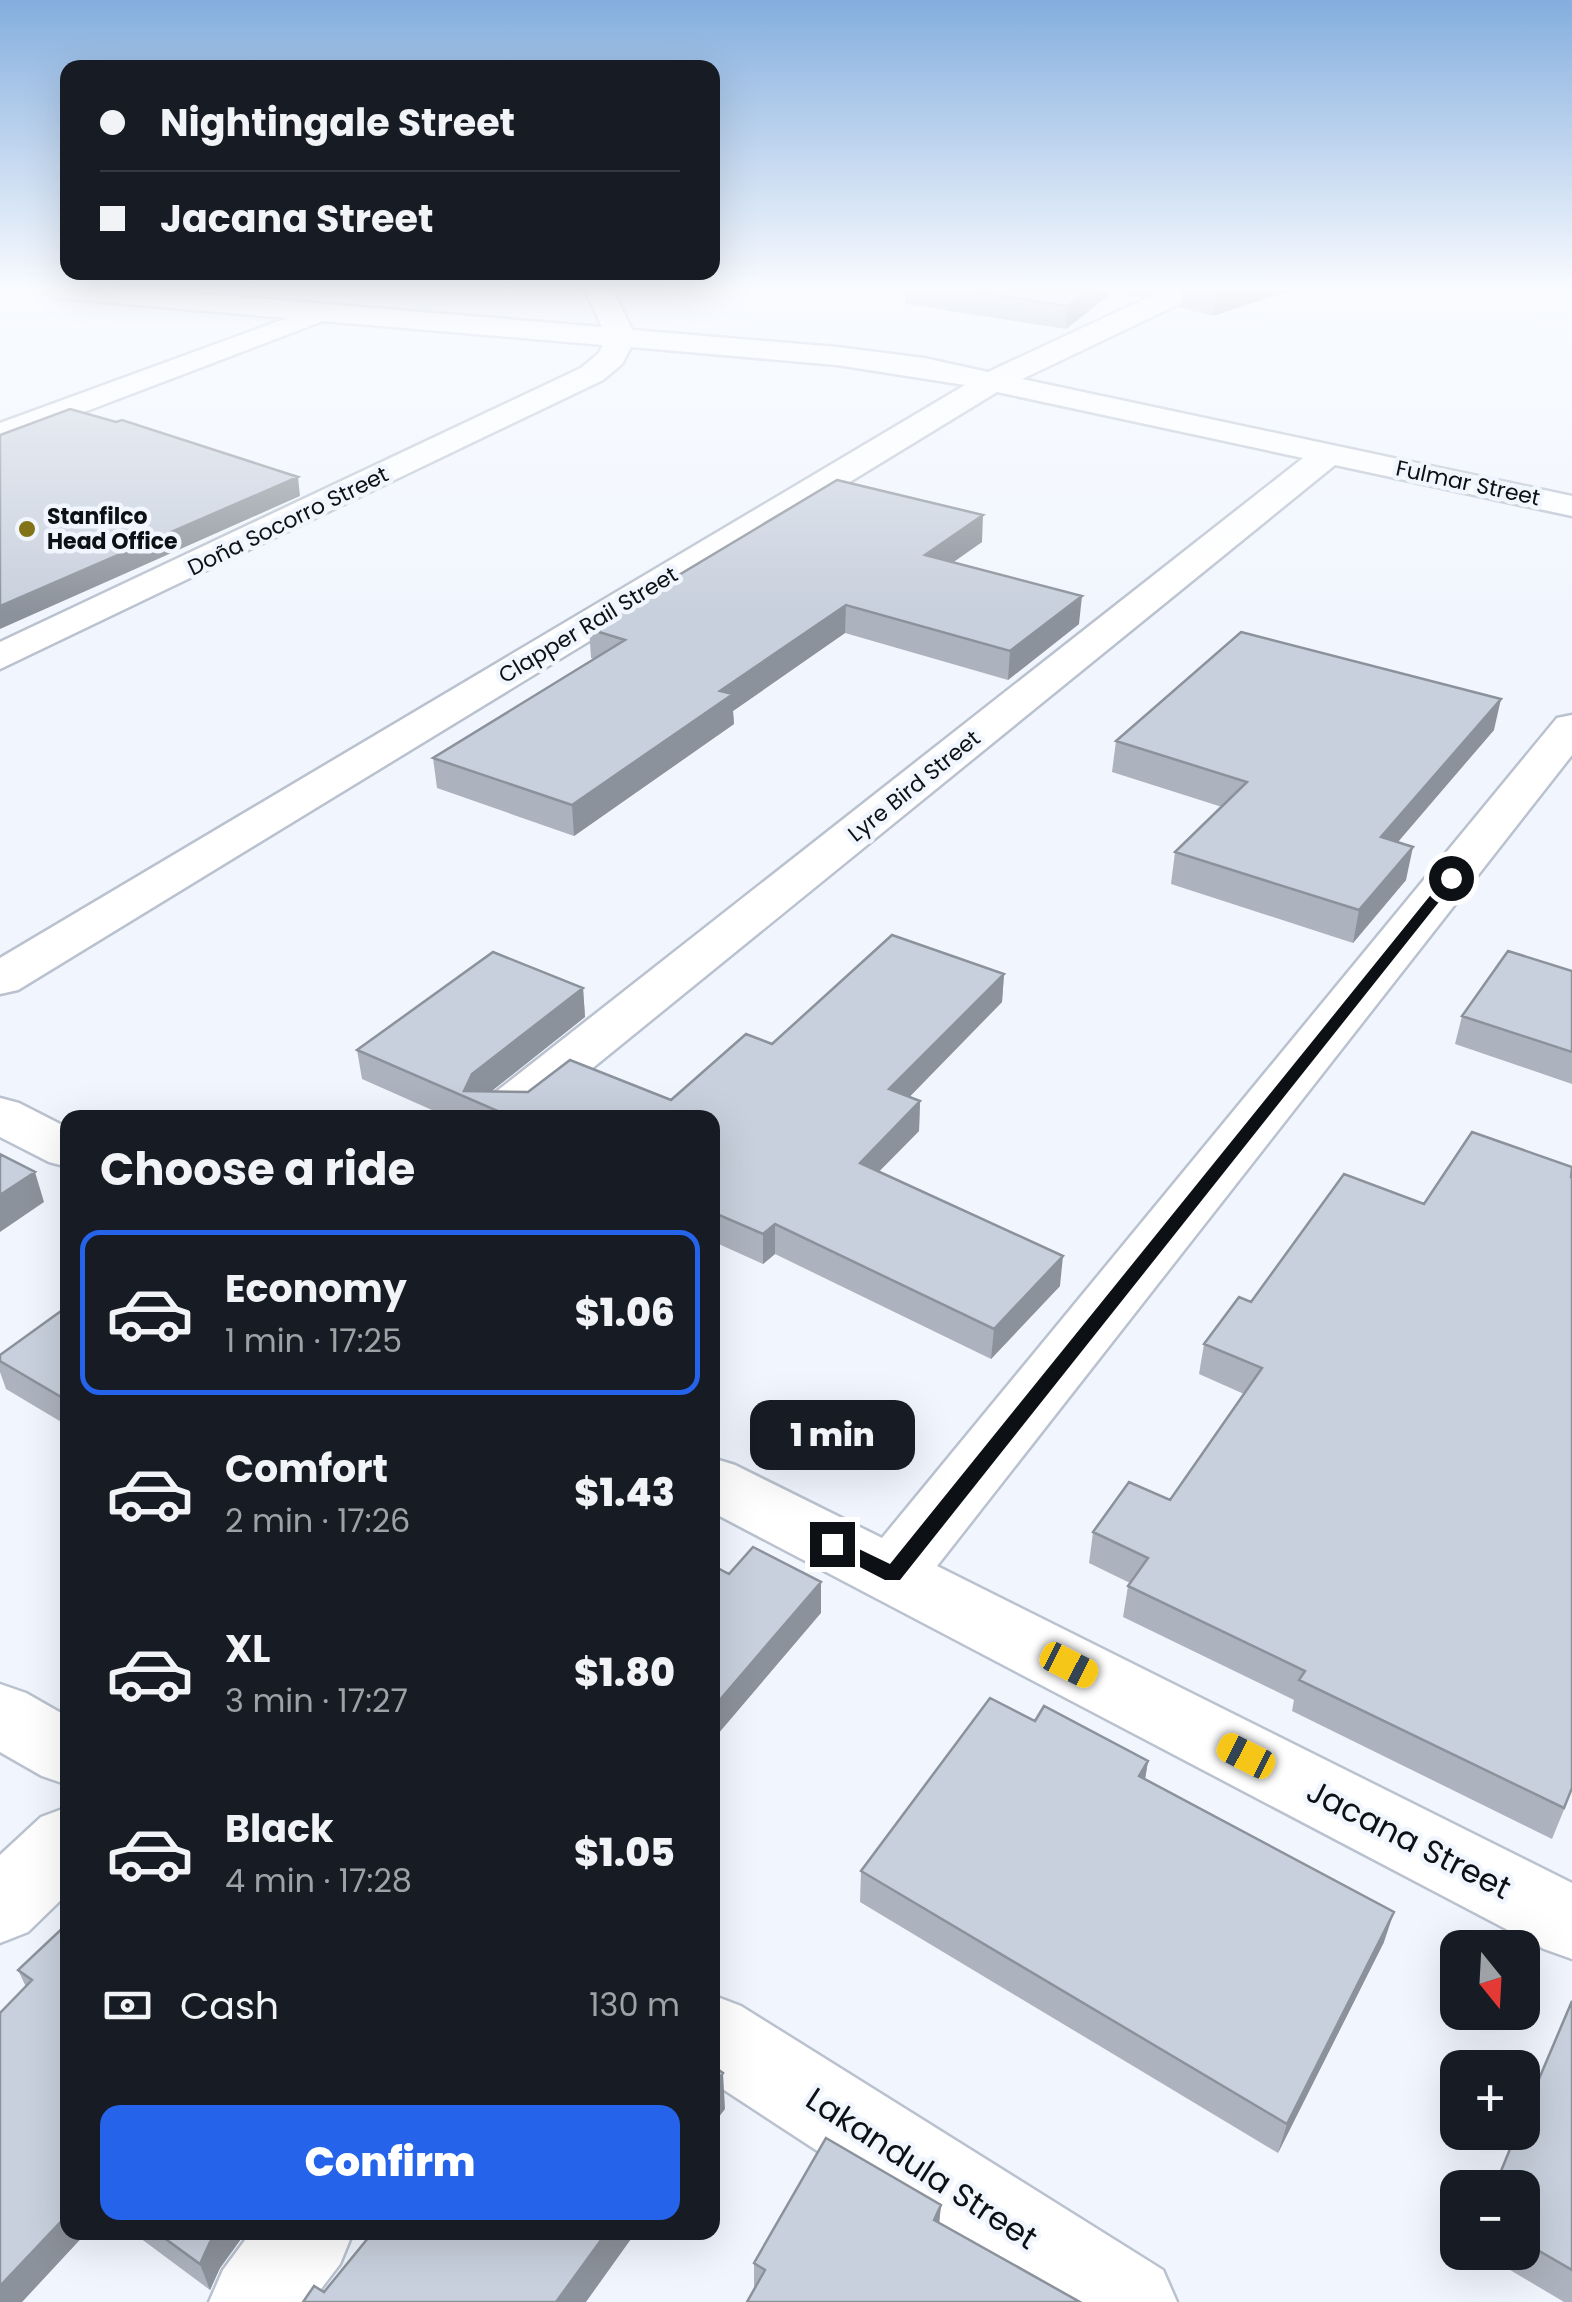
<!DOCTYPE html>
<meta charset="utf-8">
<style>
:root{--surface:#171b24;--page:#242831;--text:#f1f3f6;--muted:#9ea1a6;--line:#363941;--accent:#2563eb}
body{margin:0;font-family:Poppins,sans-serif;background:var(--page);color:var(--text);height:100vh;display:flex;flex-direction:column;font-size:38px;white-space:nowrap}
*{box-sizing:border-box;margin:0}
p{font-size:32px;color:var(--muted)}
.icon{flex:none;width:55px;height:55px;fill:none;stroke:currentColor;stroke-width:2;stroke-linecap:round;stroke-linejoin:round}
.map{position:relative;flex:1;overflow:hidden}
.panel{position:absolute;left:60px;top:1110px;width:660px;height:1130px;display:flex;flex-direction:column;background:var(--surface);border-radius:20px;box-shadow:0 10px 40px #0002}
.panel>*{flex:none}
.guide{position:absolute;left:60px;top:60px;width:660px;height:220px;border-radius:20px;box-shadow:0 10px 40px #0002;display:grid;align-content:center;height:220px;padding:0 40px;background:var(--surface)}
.needle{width:65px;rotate:162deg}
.buttons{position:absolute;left:1440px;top:1930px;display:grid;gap:20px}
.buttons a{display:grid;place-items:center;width:100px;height:100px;border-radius:20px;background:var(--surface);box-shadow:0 10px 40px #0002;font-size:50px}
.end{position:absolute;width:45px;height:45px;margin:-22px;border:12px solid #0d1014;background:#fff;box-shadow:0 0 0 5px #fff}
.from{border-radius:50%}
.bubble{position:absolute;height:70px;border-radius:20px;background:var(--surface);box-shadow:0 10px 40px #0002;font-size:32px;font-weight:800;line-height:70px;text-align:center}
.car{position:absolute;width:30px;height:60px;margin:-30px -15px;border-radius:12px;box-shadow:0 0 8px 2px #0007;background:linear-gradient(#f5c518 24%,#345 0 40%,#f5c518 0 76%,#345 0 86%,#f5c518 0)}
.guide b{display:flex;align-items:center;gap:35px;height:95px;font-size:38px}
.guide b+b{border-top:2px solid var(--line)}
.guide i{width:25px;height:25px;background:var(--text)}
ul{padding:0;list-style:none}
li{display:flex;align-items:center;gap:30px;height:165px;margin:0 20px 15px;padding:0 20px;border:5px solid transparent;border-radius:20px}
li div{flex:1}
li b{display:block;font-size:38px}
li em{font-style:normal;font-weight:800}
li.selected{border-color:var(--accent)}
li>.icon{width:90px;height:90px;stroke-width:1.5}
h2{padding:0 40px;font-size:45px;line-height:120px}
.pay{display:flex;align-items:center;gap:25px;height:110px;padding:0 40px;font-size:38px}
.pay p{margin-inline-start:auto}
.action{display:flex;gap:20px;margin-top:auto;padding:20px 40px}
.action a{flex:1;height:115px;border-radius:20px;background:var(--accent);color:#fff;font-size:40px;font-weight:800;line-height:115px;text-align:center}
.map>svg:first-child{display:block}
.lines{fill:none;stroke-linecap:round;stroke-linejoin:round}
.street-casing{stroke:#bac2cf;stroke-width:5}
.street{fill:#fff;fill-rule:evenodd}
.wall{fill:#acb3be}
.shaded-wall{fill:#8c929b}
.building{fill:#c8d0dd;stroke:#8c929b;stroke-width:2.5}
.route{fill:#0d1014}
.poi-dot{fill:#827416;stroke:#f1f6fe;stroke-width:4}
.labels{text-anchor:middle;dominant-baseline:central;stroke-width:9;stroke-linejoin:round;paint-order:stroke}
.far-street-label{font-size:22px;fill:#0d1014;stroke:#f1f6fe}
.far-poi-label{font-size:22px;font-weight:bold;fill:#0d1014;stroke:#f1f6fe;text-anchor:start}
.near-street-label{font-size:32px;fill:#0d1014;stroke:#f1f6fe}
</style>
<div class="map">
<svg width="1572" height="2302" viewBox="0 0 1572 2302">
<rect width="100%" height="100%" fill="#f1f6fe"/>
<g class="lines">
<g class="street-casing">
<path id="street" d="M43,290H156L602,327L585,290H613L632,330L837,347L924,358L988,372L1164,290H1200L1196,296L1022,379L1572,496V516L1335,465L531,1118H470L478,1106L1303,458L997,392L18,990L0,994V958L965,385L837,365L631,347L622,364L603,380L0,669V642L581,368L599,353L603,345L323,321L0,444V423L287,318L57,298Z
M1572,715V755L937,1566L1572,1883V1959L1544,1949L712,1512V1458L735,1465L882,1538L1557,718Z
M0,1098L19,1103L68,1128V1167L49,1162L0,1137Z
M0,1684L26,1693L68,1717V1785L42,1776L0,1752Z
M68,1807V1893L28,1932L0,1943V1855L41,1817Z
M712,1995L741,2006L1163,2270L1177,2302H1049L712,2082Z
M251,2232H353L340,2264L311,2302H209L223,2270Z"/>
</g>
<use href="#street" class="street"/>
</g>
<path class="wall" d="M905,290H1156L1140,297L1115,291L1066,329L905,304Z
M1182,290H1292L1213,316L1180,308Z
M982,542L952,562L1079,624L1008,680L845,633L733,711L734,724L574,836L437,788L433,758L594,659L591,658L589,629Z
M1494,730L1397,842L1406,880L1353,943L1171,884L1175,852L1222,807L1112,772L1116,741Z
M1572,971V1084L1455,1044L1462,1016Z
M1004,974L1002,1002L909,1097L920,1101L919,1131L879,1171L1060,1286L991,1359L775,1254L763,1264L712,1241V1118H450L362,1079L357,1050L583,988L585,1017L490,1092L671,1100L772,1044Z
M1239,1297L1572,1790L1552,1839L1292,1711L1294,1700L1123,1617L1128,1586L1130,1583L1089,1563L1093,1532L1170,1500L1244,1394L1199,1374L1204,1344Z
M68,1306V1426L6,1389L0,1372V1355Z
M1035,1721L1148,1761L1145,1779L1384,1942L1278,2153L860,1902L861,1871Z
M68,1923L87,2232L22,2302H0L26,1987L18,1970Z
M1572,1999V2302H1564L1480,2252H1522V2188Z
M941,2205L939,2223L754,2289V2263Z
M132,2232H246L220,2268L210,2290Z"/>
<path class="shaded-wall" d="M1088,290H1115L1066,329L1068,306Z
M1140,290H1156L1140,297Z
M1225,290H1292L1213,316L1216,293Z
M298,477L300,496L0,629V606Z
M983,515L982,542L924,583L925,555Z
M1082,596L1079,624L1008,680L1010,651Z
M846,605L845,633L733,711L734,724L574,836L572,805L720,691Z
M1501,699L1494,730L1374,870L1381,837Z
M1413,847L1406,880L1353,943L1359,910Z
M1004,974L1002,1002L888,1119L889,1089Z
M583,988L585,1017L478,1102L464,1091L472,1074Z
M920,1101L919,1131L859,1192L860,1163Z
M35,1172L44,1202L0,1232V1195Z
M775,1224V1254L763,1264V1234Z
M1063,1256L1060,1286L991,1359L994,1329Z
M821,1582V1613L712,1741V1709Z
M1148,1761L1143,1792L1139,1776Z
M1394,1912L1384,1942L1278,2153L1287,2124Z
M723,2073L725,2109L712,2126V2088Z
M941,2205L938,2234L934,2220Z
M68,2214V2232H87L22,2302H0V2286Z
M217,2232H246L220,2268L210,2290L200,2264L210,2242Z
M607,2232H636L586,2302H556Z"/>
<path class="building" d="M965,290H1088L1068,306Z
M70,409L116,422L122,420L298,477L0,606V435Z
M837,480L983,515L925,555L1082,596L1010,651L846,605L720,691L733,694L572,805L433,758L625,640L589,629Z
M1241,632L1501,699L1381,837L1413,847L1359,910L1175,852L1247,782L1116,741Z
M892,935L1004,974L889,1089L920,1101L860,1163L1063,1256L994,1329L775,1224L763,1234L712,1212V1118H514L357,1050L493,952L583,988L472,1074L464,1091L528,1092L570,1060L671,1100L746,1034L772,1044Z
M1508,951L1572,971V1052L1462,1016Z
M1472,1132L1572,1167L1571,1177H1572V1788L1564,1808L1299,1680L1305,1671L1128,1586L1148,1558L1093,1532L1129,1482L1170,1500L1262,1368L1204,1344L1239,1297L1251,1302L1344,1174L1424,1204Z
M0,1154L35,1172L0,1195Z
M68,1306V1401L0,1361V1355Z
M753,1547L821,1582L712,1709V1565L729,1574Z
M990,1698L1035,1721L1044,1706L1148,1761L1139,1776L1394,1912L1287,2124L861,1871Z
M68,1923V2214L0,2286V2013L32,1980L18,1970Z
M1572,2001V2270L1522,2241V2188H1494L1517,2132H1522V2119Z
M712,2065L723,2073L712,2088Z
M826,2138L941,2205L934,2220L1080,2302H747L765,2270L754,2263Z
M156,2232H217L210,2242L200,2264Z
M373,2232H607L556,2302H303L314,2286L324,2292Z"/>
<linearGradient id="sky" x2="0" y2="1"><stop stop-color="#84aede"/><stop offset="0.47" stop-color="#f9fbff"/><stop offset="1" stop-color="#f9fbff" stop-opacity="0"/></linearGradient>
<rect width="1572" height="612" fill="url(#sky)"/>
<path class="route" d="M1446,876L1458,878L900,1580H885L825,1549L823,1544L832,1536L890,1564Z"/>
<circle class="poi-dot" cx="27" cy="529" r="10"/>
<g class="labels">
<g class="far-street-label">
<text transform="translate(1468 483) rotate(12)">Fulmar Street</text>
<text transform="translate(288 521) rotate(-26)">Doña Socorro Street</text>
<text transform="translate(588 625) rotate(-31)">Clapper Rail Street</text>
<text transform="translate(914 786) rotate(-39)">Lyre Bird Street</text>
</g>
<g class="far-poi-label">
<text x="47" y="516">Stanfilco<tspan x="47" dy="25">Head Office</tspan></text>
</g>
<g class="near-street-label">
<text transform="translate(1409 1839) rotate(27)">Jacana Street</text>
<text transform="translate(922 2168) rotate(33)">Lakandula Street</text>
</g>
</g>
</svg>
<div class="buttons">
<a><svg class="needle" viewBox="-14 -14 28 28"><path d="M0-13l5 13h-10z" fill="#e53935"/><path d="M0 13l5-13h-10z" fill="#9ea1a6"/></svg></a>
<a>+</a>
<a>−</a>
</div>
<i class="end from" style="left:1451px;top:878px"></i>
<i class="end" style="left:832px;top:1544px"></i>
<div class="bubble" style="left:750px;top:1400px;width:165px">1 min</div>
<i class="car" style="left:1069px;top:1665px;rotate:117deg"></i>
<i class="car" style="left:1246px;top:1756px;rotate:297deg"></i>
<div class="guide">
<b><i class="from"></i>Nightingale Street</b>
<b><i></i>Jacana Street</b>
</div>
<section class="panel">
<h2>Choose a ride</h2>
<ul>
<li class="selected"><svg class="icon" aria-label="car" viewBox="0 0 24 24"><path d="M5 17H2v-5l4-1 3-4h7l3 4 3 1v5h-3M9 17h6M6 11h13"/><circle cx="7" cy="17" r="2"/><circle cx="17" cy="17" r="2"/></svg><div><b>Economy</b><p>1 min · 17:25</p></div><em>$1.06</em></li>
<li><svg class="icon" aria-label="car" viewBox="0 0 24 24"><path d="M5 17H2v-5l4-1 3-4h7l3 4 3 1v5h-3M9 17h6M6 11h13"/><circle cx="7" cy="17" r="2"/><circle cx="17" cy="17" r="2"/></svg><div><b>Comfort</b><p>2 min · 17:26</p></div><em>$1.43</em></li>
<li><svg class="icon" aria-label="car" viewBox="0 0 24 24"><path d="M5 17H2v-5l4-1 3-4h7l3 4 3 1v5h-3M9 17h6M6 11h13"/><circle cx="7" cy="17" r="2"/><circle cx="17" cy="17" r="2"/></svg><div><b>XL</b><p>3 min · 17:27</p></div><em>$1.80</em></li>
<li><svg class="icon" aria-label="car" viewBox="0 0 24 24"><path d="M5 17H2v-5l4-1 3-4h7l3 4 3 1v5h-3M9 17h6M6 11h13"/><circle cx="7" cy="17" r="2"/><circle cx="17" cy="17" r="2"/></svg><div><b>Black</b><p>4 min · 17:28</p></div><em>$1.05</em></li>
</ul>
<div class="pay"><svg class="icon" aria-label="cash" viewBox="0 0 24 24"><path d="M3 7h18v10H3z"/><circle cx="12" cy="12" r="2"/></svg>Cash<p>130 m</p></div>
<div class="action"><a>Confirm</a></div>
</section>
</div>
